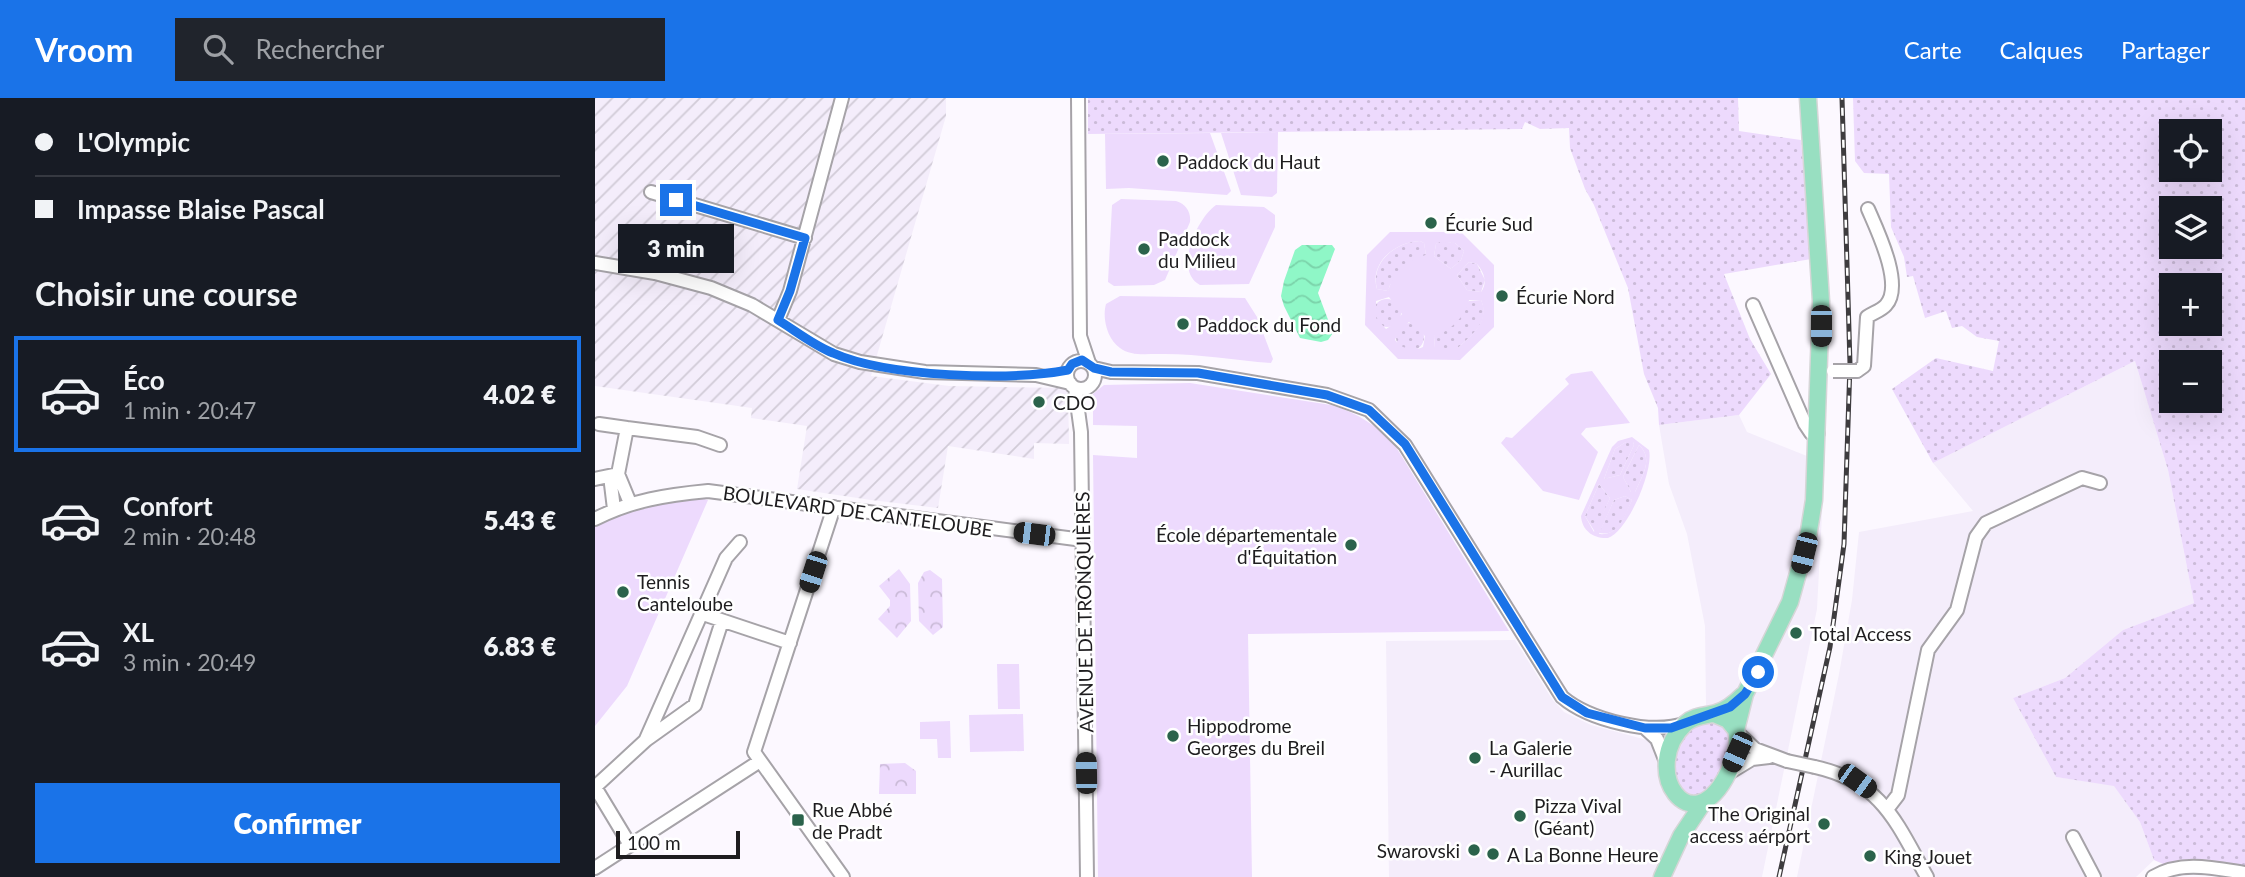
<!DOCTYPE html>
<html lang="fr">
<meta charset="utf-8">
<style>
:root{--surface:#171b24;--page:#20242c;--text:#f1f3f6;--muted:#9ea1a6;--line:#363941;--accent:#1a73e8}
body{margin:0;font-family:Lato,sans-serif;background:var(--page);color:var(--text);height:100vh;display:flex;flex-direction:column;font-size:26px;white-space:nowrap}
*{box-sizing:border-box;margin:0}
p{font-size:23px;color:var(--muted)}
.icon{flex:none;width:38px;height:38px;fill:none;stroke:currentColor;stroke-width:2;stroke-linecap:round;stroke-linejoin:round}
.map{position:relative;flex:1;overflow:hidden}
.panel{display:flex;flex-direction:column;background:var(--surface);width:595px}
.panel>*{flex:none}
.top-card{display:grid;align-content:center;height:154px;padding:0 35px;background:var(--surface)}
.tools{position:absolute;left:1564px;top:21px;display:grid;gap:14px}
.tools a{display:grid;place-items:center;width:63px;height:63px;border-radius:0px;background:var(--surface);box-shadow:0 7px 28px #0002;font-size:35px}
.scale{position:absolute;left:21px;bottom:18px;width:124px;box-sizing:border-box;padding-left:7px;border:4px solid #1e1d1f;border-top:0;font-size:19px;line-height:24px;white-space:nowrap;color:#1e1d1f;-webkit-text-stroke:5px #fff;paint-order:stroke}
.end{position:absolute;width:32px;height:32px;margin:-16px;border:9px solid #1a73e8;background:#fff;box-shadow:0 0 0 4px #fff}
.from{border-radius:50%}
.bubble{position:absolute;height:49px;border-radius:0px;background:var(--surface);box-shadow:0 7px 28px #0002;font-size:23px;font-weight:800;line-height:49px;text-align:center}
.car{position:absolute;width:21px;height:42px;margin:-21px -10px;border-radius:9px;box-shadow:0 0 5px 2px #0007;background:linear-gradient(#222 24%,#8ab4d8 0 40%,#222 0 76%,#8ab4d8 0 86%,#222 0)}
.top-card b{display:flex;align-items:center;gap:24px;height:66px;font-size:26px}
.top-card b+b{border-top:2px solid var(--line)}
.top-card i{width:18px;height:18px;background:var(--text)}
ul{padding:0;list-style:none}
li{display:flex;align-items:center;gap:21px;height:116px;margin:0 14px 10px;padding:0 21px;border:4px solid transparent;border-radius:0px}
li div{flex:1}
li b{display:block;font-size:26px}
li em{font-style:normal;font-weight:800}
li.current{border-color:var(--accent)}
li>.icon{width:63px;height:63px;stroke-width:1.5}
h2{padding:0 35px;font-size:32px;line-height:84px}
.action{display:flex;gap:14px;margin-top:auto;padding:14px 35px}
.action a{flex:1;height:80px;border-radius:0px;background:var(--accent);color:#fff;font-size:28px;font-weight:800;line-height:80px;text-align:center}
header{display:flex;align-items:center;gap:42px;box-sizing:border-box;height:98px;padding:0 35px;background:var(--accent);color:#fff}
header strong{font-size:33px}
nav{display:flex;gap:38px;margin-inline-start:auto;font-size:24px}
.search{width:490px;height:63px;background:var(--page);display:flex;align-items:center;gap:18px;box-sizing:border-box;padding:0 24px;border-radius:0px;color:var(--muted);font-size:26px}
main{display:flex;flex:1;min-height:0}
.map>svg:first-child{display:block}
.built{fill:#f4edfb}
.industrial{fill:url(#industrial-furrows)}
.grass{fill:url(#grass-dots);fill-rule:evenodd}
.forest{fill:url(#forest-crowns)}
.pitch{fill:#eddafd;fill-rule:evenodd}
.water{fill:url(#water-waves)}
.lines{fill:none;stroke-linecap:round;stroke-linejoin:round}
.minor-casing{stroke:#a6a3a8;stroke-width:16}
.major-casing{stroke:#d6d6d7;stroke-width:19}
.minor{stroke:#fff;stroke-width:12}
.major{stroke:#98dfc1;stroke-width:16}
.rail-casing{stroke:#3e3c3f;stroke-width:5}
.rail{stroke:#fff;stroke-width:2.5;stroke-dasharray:8;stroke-linecap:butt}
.minor-bridge-casing{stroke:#a6a3a8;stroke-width:16;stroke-linecap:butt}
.minor-bridge{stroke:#fff;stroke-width:12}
.route{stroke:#1a73e8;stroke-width:9}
.poi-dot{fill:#2b634b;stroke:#fff;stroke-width:2.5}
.labels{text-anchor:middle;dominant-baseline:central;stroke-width:5;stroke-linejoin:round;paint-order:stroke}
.poi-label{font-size:19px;fill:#1e1d1f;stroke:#fff;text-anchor:start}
.street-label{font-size:19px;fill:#1e1d1f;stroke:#fff}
</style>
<header>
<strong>Vroom</strong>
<div class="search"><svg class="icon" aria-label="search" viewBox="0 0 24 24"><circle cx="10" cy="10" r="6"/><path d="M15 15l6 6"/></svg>Rechercher</div>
<nav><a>Carte</a><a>Calques</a><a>Partager</a></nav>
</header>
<main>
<section class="panel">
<div class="top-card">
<b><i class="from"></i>L'Olympic</b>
<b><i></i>Impasse Blaise Pascal</b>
</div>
<h2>Choisir une course</h2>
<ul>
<li class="current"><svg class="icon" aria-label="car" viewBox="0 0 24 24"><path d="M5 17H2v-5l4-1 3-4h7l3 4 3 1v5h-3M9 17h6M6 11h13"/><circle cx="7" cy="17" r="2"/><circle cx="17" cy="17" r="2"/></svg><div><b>Éco</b><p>1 min · 20:47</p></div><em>4.02 €</em></li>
<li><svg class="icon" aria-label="car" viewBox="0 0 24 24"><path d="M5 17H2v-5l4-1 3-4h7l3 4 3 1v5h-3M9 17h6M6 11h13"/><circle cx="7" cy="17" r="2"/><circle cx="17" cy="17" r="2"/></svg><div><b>Confort</b><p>2 min · 20:48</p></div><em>5.43 €</em></li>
<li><svg class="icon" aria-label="car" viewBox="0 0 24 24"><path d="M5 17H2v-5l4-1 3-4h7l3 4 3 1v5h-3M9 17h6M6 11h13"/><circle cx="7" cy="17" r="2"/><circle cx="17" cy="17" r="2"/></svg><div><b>XL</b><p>3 min · 20:49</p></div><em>6.83 €</em></li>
</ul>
<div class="action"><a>Confirmer</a></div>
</section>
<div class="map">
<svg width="1650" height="779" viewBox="0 0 1650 779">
<defs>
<pattern id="industrial-furrows" width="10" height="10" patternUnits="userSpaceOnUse" patternTransform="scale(1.75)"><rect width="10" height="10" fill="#f4edfb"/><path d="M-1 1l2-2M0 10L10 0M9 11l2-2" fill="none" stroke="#d1cbd7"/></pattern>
<pattern id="grass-dots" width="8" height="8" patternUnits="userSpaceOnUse" patternTransform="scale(1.75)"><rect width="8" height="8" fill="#eddafd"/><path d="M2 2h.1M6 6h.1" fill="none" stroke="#cbbbd8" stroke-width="1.8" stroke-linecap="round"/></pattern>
<pattern id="forest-crowns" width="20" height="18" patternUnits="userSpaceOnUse" patternTransform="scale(1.75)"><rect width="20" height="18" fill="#eddafd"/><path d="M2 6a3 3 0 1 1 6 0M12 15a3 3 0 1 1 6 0" fill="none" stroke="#cbbbd8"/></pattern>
<pattern id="water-waves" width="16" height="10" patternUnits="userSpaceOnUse" patternTransform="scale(1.75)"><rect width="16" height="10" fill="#8ff7c7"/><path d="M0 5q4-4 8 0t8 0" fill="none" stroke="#7bd3aa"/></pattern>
</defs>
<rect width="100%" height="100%" fill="#fcf8ff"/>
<path class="built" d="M1540,263L1573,372L1599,505L1528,532L1470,580L1418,600L1461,679L1519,687L1545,724L1559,762L1541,779H1202L1244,576L1257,502L1264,434L1378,413L1338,365Z
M1144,317L1152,334L1212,358L1230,361L1222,511L1167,779H794L791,543L920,542L957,601L969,614L996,627L1052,642L1095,611L1111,607L1110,528L1092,436L1074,386L1064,327Z"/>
<path class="industrial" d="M0,0H351V18L276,278L354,288L473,290L474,346L439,345V361L353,348L343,410L276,402L202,391L212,328L156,320L157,310L0,288Z"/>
<path class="grass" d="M493,0H1143L1144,33L1206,42L1216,161L1129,176L1155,241L1176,276L1144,317L1064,327L1063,310L1049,276L1033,190L999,107L990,91L975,50L974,30L945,31L930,24L927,31L493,36Z
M1258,0H1650V779L1591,776L1559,762L1545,724L1519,688L1461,679L1418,600L1470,580L1528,532L1599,505L1573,372L1540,263L1338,365L1297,291L1341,260L1398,273L1404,243L1382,239L1367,228L1357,230L1351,213L1330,220L1318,178L1312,179L1309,159L1296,129L1294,76L1269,75L1260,63ZM1577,33H1615V72H1577ZM1577,110H1615V149H1577ZM1577,187H1615V226H1577ZM1577,264H1615V303H1577Z
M825,143L829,145L831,157L795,187L793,193L782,191C775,164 801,144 825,143Z
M845,143L860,145L869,153L866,162L856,171L839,158L841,146Z
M874,164L882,166L890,182L886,194L872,192L862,177Z
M778 215a14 14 0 1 1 28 0a14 14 0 1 1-28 0Z
M886,202C896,223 877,237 863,250H840L839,238L874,203Z
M801 239a14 14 0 1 1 28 0a14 14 0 1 1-28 0Z
M1031,344H1038L1039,347L1025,377L1009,381L1020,351Z
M1044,347C1059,361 1047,378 1040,394H1036L1028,379Z
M1004,386L1015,400L1000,434L990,418Z
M1030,398L1037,402C1030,417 1025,439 1004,435L1019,402Z
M1118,621L1135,633L1136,655L1112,695L1101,697L1085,693L1077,666L1094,631Z"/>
<path class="forest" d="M304,471L315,486L316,523L302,540L283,521L295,508V502L284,488Z
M335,472L347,481L348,529L338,537L324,523L323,485L329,474Z
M310,665L321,673V696H284L285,666Z"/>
<path class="pitch" d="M683,34L682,95L677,99L646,97L626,35Z
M615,35L636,93L632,97L534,90L511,91L510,36Z
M526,101L581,103C591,106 596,114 595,124L570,182L559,187L519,188L513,184L517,107Z
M621,107L669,109L680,117V129L654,186L605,187C578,173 602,120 621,107Z
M795,134H866L899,167V229L865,262L803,261L770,227L772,157ZM825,143L829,145L831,157C816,160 797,178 793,193L782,191C774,164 801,144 825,143ZM845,144L860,145L869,153L866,162L856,171L839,158L841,146ZM874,164L882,166C889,174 893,185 886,194L872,192L862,177ZM794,199L807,216L800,225L791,231L781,220V203ZM886,202C895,223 877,237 863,250H840L839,238C853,235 872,217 874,202ZM814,224L830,238L828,249C818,254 807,251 800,242L804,232Z
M525,198L650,200L662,219L678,261L676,265C638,262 600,255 562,256C550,256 535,258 525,250C512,241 507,220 511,206Z
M997,273L1035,325L991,330L986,336L1003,354L984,402L948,393L906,345L911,339L917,340L974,286L970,281L976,276Z
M595,285L736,307C763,315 783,328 801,349L914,533L653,536L657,779H503L498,357L542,360V328L498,327V296L509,287Z
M1037,339L1054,352C1059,372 1033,433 1013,440C999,441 987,433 986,418L1017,349L1023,343ZM1031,344H1038L1039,347L1025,377L1009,381L1020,351ZM1044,347C1059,361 1047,378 1040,394H1036L1028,379ZM1004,386L1015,400L999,434L990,418ZM1030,398L1037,402C1029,417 1025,438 1004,436L1019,402Z
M98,398L113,402L32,588L0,628V428L25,414Z
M402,566H424L425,611H403Z
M428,616L429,653L375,654L374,617Z
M355,623L356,660H343L342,641H325V624Z"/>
<path class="water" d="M707,147H737L740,151L723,195L738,235L733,242L726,244L705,240L689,208L686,198L689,183L700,152Z"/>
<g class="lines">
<g class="minor-casing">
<path id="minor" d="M483,0L485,238L494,265
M56,94L210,140
M0,165L60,175L116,190L157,207L239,256L265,264L330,274L441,277L475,285
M1158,207L1210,326L1216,335H1223
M183,222L195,193L247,0
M472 277a14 14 0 1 1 28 0a14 14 0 1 1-28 0Z
M499,270L516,274L603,275L732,297L774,312L810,347L967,599C994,622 1057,638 1091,625
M1262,273L1269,268L1272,219C1278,215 1287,212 1291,207C1309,187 1282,132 1273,111
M480,290L486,334L492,779
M4,326L32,330
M23,376L35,405
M15,378L19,411
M0,381L23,376L32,330L102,339L125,347
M239,409L159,654L248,779
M0,421C37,402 72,397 113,393L488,442
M108,516L195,545
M1050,630L1062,641L1071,664
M1142,634L1160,651L1192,663
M51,641L131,460L145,444
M1220,669C1287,684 1301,724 1332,779
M1134,675L1157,661L1174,659
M1293,710L1303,697L1333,552L1362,512L1381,439L1391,425L1487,380L1505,385
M1478,739L1499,779
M35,747L0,689L51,642L100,607L127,523
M0,770L165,663
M1558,779C1586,762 1619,770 1650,775"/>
</g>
<g class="major-casing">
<path id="major" d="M1119,616L1133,622L1141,632C1145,647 1140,659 1134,673C1097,751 1042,671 1091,625C1100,617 1111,618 1121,615C1132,612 1140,605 1148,597
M1141,632L1150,596L1195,504L1213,439L1219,402L1226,203L1213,0
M1067,779L1086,738L1108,705"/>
</g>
<use href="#minor" class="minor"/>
<use href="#major" class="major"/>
<g class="rail-casing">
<path id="rail" d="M1184,779L1235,549L1249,446L1255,266L1247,0"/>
</g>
<use href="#rail" class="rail"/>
<g class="minor-bridge-casing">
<path id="minor-bridge" d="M1238,273H1262
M1192,663L1220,669"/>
</g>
<use href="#minor-bridge" class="minor-bridge"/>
</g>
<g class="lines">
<path class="route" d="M81,102L210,140L195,193L183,222C201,233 218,247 238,255C292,279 415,283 473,272L477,266L487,262L499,270L516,274L603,275L732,297L774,312L810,346L967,599L992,615L1050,630H1076L1135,609L1150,596L1163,574"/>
</g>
<g class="poi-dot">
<circle cx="568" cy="63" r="7"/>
<circle cx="836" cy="125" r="7"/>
<circle cx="549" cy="151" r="7"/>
<circle cx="907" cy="198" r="7"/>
<circle cx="588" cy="226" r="7"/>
<circle cx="444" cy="304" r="7"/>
<circle cx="756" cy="447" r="7"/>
<circle cx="28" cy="494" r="7"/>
<circle cx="1201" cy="535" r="7"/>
<circle cx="578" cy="638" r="7"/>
<circle cx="880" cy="660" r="7"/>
<circle cx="925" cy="718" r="7"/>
<rect x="196" y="715" width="14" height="14" rx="3.5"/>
<circle cx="1229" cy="726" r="7"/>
<circle cx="879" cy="752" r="7"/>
<circle cx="898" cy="756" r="7"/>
<circle cx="1275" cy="758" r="7"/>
</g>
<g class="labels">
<g class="poi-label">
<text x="582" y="63">Paddock du Haut</text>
<text x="850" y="125">Écurie Sud</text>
<text x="563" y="140">Paddock<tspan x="563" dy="22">du Milieu</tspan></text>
<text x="921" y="198">Écurie Nord</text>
<text x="602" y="226">Paddock du Fond</text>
<text x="458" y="304">CDO</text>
<text x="742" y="436" text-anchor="end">École départementale<tspan x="742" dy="22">d'Équitation</tspan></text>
<text x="42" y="483">Tennis<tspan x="42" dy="22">Canteloube</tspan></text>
<text x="1215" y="535">Total Access</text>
<text x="592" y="627">Hippodrome<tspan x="592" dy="22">Georges du Breil</tspan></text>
<text x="894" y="649">La Galerie<tspan x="894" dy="22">- Aurillac</tspan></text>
<text x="939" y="707">Pizza Vival<tspan x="939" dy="22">(Géant)</tspan></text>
<text x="217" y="711">Rue Abbé<tspan x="217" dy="22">de Pradt</tspan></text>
<text x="1215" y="715" text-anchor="end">The Original<tspan x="1215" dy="22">access aérport</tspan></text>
<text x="865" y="752" text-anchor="end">Swarovski</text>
<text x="912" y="756">A La Bonne Heure</text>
<text x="1289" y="758">King Jouet</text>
</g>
<g class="street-label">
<text transform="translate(263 413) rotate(8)">BOULEVARD DE CANTELOUBE</text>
<text transform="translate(489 514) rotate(-91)">AVENUE DE TRONQUIÈRES</text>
</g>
</g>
</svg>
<div class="tools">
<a><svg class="icon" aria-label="locate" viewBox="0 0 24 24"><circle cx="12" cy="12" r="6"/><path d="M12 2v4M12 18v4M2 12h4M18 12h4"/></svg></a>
<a><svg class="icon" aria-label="layers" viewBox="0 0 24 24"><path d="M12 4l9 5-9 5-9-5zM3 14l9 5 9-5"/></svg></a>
<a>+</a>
<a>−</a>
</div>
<div class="scale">100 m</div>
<i class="end from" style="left:1163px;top:574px"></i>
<i class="end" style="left:81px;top:102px"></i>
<div class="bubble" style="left:23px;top:126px;width:116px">3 min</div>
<i class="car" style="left:1226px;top:228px;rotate:180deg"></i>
<i class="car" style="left:439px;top:436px;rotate:277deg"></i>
<i class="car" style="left:1209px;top:455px;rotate:194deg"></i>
<i class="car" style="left:218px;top:474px;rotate:198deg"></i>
<i class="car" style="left:1142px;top:654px;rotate:204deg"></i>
<i class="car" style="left:491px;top:675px;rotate:359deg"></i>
<i class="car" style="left:1262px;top:683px;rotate:126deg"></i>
</div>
</main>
